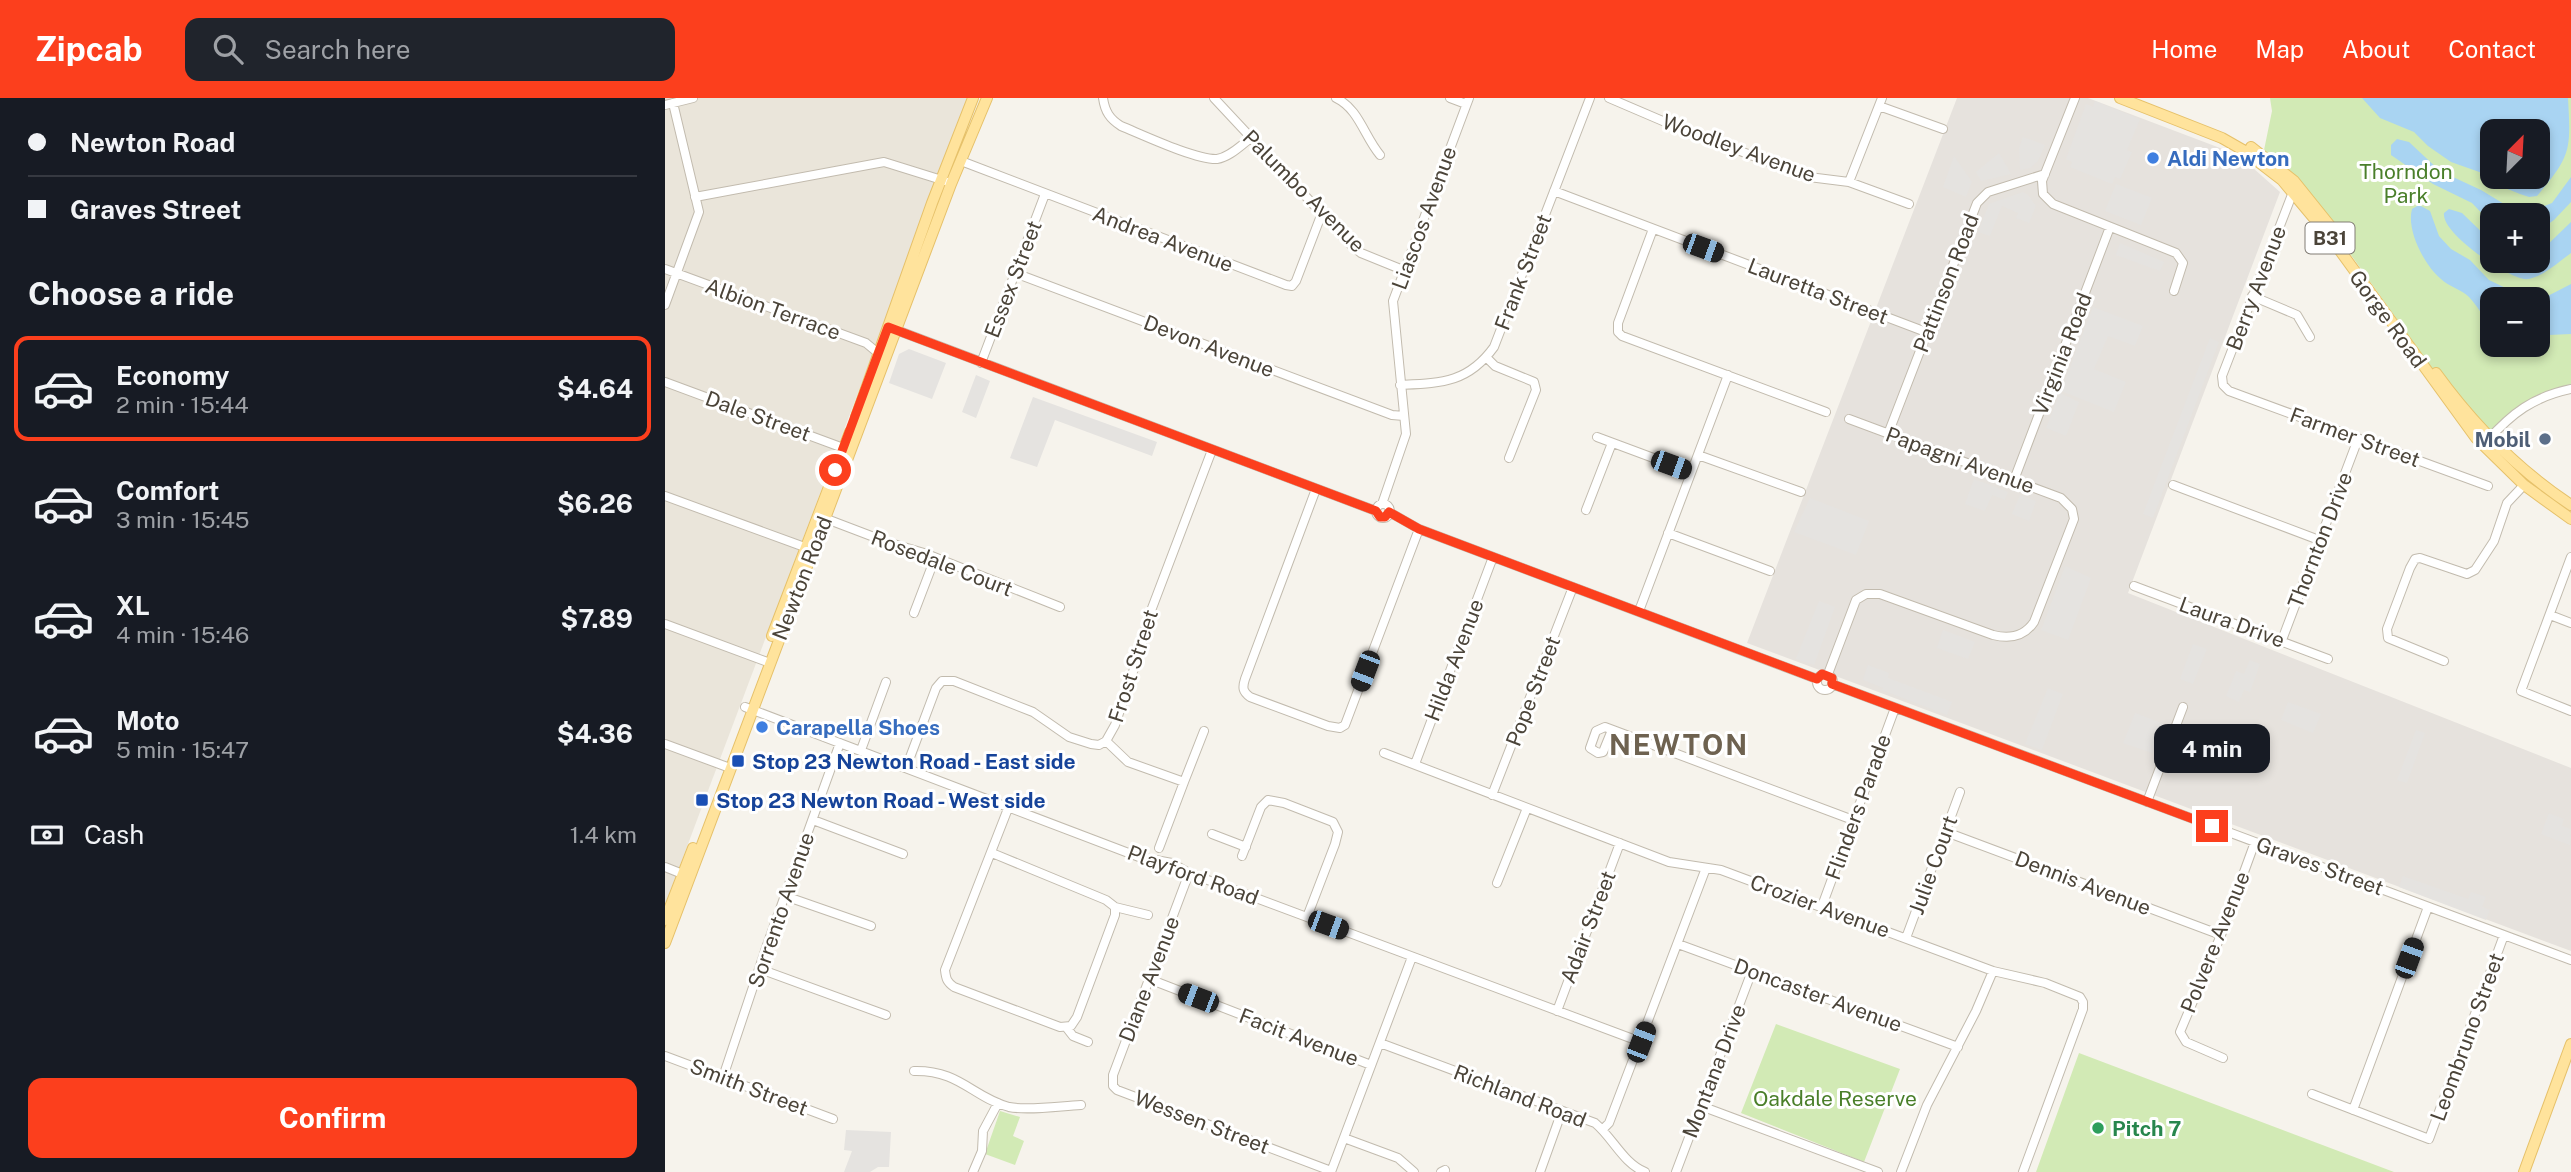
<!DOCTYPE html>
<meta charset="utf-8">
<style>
:root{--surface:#171b24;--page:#20242c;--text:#f1f3f6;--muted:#9ea1a6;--line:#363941;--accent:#fc3f1d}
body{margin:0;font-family:"Public Sans",sans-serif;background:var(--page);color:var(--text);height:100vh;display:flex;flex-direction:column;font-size:26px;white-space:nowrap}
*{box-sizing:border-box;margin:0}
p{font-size:23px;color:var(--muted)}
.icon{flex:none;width:38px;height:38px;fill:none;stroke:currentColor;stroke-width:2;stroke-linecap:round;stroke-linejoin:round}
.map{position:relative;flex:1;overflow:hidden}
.panel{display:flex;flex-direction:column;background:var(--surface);width:665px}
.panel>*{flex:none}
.hud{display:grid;align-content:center;height:154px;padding:0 28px;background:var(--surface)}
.needle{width:46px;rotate:24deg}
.fabs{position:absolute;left:1815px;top:21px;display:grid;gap:14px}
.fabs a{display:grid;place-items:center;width:70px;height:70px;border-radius:14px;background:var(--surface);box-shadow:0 4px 10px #0003;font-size:35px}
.end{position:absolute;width:32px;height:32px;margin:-16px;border:9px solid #fc3f1d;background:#fff;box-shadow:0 0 0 4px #fff}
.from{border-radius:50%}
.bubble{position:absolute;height:49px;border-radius:14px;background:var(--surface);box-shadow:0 4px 10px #0003;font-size:23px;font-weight:700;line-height:49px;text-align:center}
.car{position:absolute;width:21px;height:42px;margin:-21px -10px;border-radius:9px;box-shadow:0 0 5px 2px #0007;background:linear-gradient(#222 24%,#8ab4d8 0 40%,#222 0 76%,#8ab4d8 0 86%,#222 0)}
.hud b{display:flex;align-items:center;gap:24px;height:66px;font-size:26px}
.hud b+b{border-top:2px solid var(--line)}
.hud i{width:18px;height:18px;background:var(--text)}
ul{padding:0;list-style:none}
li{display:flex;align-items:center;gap:21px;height:105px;margin:0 14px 10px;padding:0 14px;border:4px solid transparent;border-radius:14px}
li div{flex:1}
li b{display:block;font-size:26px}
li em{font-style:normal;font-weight:700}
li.active{border-color:var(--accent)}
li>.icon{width:63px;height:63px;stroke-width:1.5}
h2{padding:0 28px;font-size:32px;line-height:84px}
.pay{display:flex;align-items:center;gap:18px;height:77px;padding:0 28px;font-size:26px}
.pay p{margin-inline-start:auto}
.action{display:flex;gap:14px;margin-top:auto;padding:14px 28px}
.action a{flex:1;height:80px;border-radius:14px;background:var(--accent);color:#fff;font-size:28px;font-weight:700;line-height:80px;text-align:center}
header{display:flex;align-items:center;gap:42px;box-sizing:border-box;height:98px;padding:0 35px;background:var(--accent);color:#fff}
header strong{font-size:33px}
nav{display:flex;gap:38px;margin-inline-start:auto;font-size:24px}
.search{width:490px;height:63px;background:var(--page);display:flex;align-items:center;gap:18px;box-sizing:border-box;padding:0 24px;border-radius:14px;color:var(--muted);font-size:26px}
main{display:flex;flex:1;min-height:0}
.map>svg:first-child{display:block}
.residential{fill:#eae5da}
.industrial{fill:#e6e2dd}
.green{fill:#d2eab5;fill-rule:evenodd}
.parking{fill:#e5e3e0}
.water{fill:#a9d4f2;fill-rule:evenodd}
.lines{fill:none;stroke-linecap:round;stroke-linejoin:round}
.minor-casing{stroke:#c2bbae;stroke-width:10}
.major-casing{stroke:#e6c16a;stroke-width:12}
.minor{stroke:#fff;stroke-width:8}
.major{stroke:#ffe39c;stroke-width:10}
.route{stroke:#fc3f1d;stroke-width:9}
.shop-dot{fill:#3f7fe0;stroke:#fff;stroke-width:2.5}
.service-dot{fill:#5c6f8a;stroke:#fff;stroke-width:2.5}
.transit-dot{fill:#1a4fb4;stroke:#fff;stroke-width:2.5}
.leisure-dot{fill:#2e9e5b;stroke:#fff;stroke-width:2.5}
.labels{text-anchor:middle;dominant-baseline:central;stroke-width:6;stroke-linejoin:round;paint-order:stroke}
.shield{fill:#fff;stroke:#817c74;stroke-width:2}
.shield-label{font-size:19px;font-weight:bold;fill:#4b4439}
.street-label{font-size:21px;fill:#4b4439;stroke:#fff}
.shop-label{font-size:21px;font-weight:bold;fill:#366cbe;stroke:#fff;text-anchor:start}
.park-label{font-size:21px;fill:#4a7f2a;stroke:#fff}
.service-label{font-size:21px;font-weight:bold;fill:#4e5e75;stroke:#fff;text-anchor:end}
.transit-label{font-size:21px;font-weight:bold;fill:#164399;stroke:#fff;text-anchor:start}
.leisure-label{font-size:21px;font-weight:bold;fill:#27864d;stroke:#fff;text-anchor:start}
.district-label{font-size:28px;font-weight:bold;letter-spacing:2px;fill:#6e6250;stroke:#fff}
</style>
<header>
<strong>Zipcab</strong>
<div class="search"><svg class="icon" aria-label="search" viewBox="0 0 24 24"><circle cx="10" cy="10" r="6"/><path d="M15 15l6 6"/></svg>Search here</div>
<nav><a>Home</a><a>Map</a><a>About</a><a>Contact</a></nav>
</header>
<main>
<section class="panel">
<div class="hud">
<b><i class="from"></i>Newton Road</b>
<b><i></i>Graves Street</b>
</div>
<h2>Choose a ride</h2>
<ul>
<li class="active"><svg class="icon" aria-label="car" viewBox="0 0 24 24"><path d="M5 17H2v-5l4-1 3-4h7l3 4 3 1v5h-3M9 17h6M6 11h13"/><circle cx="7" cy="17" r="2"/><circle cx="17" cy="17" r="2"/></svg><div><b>Economy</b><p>2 min · 15:44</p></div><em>$4.64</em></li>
<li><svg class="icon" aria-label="car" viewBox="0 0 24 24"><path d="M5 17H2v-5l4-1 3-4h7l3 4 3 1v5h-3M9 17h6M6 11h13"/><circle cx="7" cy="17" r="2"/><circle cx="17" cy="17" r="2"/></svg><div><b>Comfort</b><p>3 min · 15:45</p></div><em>$6.26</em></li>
<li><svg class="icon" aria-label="car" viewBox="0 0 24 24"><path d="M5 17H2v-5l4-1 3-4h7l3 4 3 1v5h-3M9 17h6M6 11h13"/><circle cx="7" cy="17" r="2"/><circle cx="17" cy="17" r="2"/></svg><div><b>XL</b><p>4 min · 15:46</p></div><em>$7.89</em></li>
<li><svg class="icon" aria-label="car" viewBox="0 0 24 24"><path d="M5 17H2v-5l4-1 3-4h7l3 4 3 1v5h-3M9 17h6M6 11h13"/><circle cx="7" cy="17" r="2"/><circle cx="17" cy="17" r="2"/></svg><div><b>Moto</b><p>5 min · 15:47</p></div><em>$4.36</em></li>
</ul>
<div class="pay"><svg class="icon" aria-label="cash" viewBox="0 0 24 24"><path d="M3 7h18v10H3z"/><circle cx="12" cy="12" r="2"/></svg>Cash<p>1.4 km</p></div>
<div class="action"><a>Confirm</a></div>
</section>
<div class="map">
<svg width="1906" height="1074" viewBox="0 0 1906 1074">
<rect width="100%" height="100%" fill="#f6f3ec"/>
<path class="residential" d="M0,0H304L0,807Z"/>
<path class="industrial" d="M1292,0H1423L1563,53L1588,70L1615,94L1463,495L1906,670V853L1082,545Z"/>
<path class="green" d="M1605,0H1906V291L1880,297L1825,339L1784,294L1661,122L1598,57L1607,13ZM1827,33H1872V79H1827ZM1827,117H1872V163H1827ZM1827,201H1872V247H1827Z
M1111,926L1235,971L1199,1064L1076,1015Z
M1414,955L1729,1074H1371Z
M335,1013L355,1019L348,1038L359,1043L350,1067L320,1056Z"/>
<path class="parking" d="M1430,3L1475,21L1462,52L1467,54L1455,81L1450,79L1447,86L1405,69L1407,64L1401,61L1421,6L1428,9Z
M1358,39L1380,47L1373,63L1365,70L1355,72L1354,50Z
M1334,55L1346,76L1316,83L1311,74Z
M1289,58L1307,84L1301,99L1278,89Z
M1451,86L1487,100L1476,127L1440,113Z
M1358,94L1363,97L1371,108L1364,125L1351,120L1353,115L1337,108L1325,138L1313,134L1324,106Z
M1455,145L1499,164L1495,173L1451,157Z
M1428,209L1478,228L1470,248L1443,238L1429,271L1461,284L1449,314L1396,293Z
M1545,240L1554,244L1488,420L1478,416Z
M244,251L281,265L267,301L224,285L234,256Z
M311,277L325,283L311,320L297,314Z
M1395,295L1414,304L1401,338L1381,330Z
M368,299L492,344L487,358L390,322L372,369L345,360Z
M1309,381L1343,394L1340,402L1327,397L1320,413L1300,406Z
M1355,397L1371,403L1364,423L1347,416Z
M1145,400L1204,423L1191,457L1129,434Z
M1400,468L1426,480L1403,542L1376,532Z
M1154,503L1170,509L1149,567L1131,561Z
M1278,532L1310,544L1303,561L1272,550Z
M1528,546L1542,551L1528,586L1515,581Z
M1585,562L1595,566L1585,594L1579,592L1574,604L1561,598L1571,573L1579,576Z
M1203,567L1224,575L1223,580L1287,604L1282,617L1217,592L1218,590L1198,582Z
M1383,590L1398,596L1377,652L1360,646Z
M1623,604L1656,616L1648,635L1616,622Z
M1470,615L1499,626L1487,655L1458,645Z
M1751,632L1760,635L1742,685L1732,682Z
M1884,715L1899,721L1897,728L1906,731L1905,747L1876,736Z
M1738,778L1803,801L1806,794L1821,799L1817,809L1825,812L1821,822L1734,789Z
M181,1032L226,1034L224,1069H213L205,1074H179L187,1053L179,1052Z"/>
<path class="water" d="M1697,0H1903C1906,53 1906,58 1872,98L1864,99L1855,96L1835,88L1820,76L1786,64L1763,48L1749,34L1715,20ZM1872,33V79H1827V33Z
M1732,41L1744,44L1775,73L1816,92L1854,115L1864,114L1887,105L1906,79V104L1889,122L1873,133L1872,117H1827V126L1807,105L1768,86L1726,57V47Z
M1754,107L1765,113L1774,138L1786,151L1805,162L1824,182L1849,194L1854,201H1827V224C1816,218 1812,207 1804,199C1796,191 1784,189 1776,181C1760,168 1741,133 1747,111Z
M1784,111L1797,115L1827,144V163H1872L1873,152L1879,150L1906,124V155C1895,163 1873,183 1859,181C1840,178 1776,135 1779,115Z
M1906,186V236L1884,237L1873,234V203Z"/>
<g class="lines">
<g class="minor-casing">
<path id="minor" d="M438,0C440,14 445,21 456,28C478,37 531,62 552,61C565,59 576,47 586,40
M549,0L687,148L696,155L738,172
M671,0C694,11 699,38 715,57
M785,0L801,6
M944,0L1014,30L1144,79L1184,84L1244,106
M1410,0L1377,83L1378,96L1388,106L1511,155L1518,165L1509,193
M0,7L28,0
M1214,8L1278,31
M296,63L621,187L627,188L631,183L657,115
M1184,84L1217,0
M889,93L1261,234
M1628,94L1557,278L1558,287L1564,293L1823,388
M30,99L219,64L280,83
M988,131L953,225V234L957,238L1161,314
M0,171L201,245L213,255
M350,175L727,317L739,318
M1587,198L1632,217L1645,239
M0,207L34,114L8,5
M226,230L711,413
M821,259L830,268L869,284L871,292L844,360
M316,265L380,96
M0,284L181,351
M735,287C776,285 803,285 829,249L925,0
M1223,336L1312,105L1323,94L1380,76
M932,339L1026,374
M1822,343C1847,315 1868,299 1906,291
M1033,357L1136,394
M1349,382L1445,129
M1508,387L1654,442
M651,391L580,581C577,590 578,594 585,599L663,628L675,630L680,627L754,431
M0,398L145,451
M717,406L741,336L728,203L804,0
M711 413a7 7 0 1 1 14 0a7 7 0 1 1-14 0Z
M921,412L947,345
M724,414L754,431L1152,581
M159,420L222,444L259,455L395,509
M1003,435L1105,473
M1906,459L1856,593L1906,613
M1469,488L1663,561
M974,513L1063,277
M249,515L270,460
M1885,517L1906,525
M0,526L105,565
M1617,542L1693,341
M1779,563L1723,540L1722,531L1745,470L1750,461L1755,460L1802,476L1810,472L1829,443L1842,405L1859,387
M1152 584a8 8 0 1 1 16 0a8 8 0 1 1-16 0Z
M1163,576L1191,502L1201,496H1215L1328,537C1344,541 1359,539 1369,524L1409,421L1407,411L1396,400L1184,321
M1167,586L1906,862
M80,609L474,759L507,765L524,775L976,944
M947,632L938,654L933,655L925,650L931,633L940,629L1188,722
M441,643L463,664L519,684L539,633
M0,646L65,670
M196,652L221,584
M719,655L1004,764L1056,772L1328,873L1380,885L1415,899L1418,904V911L1358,1074
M750,666L828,459
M241,670L271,590L277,583H289L368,614L404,639L426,646L434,647L441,643L450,627L475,553L484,518L547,352
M827,697L908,489
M1482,704L1518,609
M148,722L238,756
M1281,734L1556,837
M547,736L581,749
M494,750L519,684
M327,755L441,802L450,809V817L412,919L406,928L395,929L289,889C282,884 281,881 280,872L344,708
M577,758L596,709L603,702L619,705L668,724L673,734L670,746L642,819
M0,769L20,777
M524,775L448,977V988L452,992L666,1073
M832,785L862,710
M120,798L206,828
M1157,808L1230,610
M450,809L483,817
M1241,840L1295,694
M1013,846L1293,949
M95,871L221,917
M484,881L706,967
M892,913L955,745
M401,929L408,938L423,944
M715,945L930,1025C948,1040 958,1065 980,1074
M0,958L168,1021
M1558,960L1521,944L1515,934L1556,837L1590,744
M249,973C295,972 307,999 344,1009C363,1013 395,1008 416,1007
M58,979L101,850L175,645
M1647,996L1764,1041L1839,837
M1036,1008L1213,1074
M1688,1012L1763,809
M938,1031L944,1025L1041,770
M679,1040L733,1060L749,1074
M308,1074L317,1053L318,1033L333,1005
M666,1074L747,859
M776,1074L780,1072
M875,1074L897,1013
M1011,1074L1087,873
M1236,1074L1262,1007L1311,913L1328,873"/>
</g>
<g class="major-casing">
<path id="major" d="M1455,0L1557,40L1578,52L1617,82L1668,143L1811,340L1859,387L1906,421
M1586,49L1629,83L1670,134
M1771,275C1808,326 1853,372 1906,407
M191,319L267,105L308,0
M107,538L185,334
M0,822L28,750
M0,845L286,86L322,0
M1859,1074L1906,946"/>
</g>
<use href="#minor" class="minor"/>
<use href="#major" class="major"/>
</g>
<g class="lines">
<path class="route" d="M170,372L223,229L711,413L715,419H720L724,414L754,431L1152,581L1157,576L1167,580V586L1547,728"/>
</g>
<g class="shop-dot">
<circle cx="1488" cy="60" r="7"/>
<circle cx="97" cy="629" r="7"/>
</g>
<circle class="service-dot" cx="1880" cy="341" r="7"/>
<g class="transit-dot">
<rect x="66" y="656" width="14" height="14" rx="3.5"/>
<rect x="30" y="695" width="14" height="14" rx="3.5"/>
</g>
<circle class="leisure-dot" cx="1433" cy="1030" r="7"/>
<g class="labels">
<rect class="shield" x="1640.5" y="124.5" width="49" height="31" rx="5"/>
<g class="shield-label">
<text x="1665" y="140">B31</text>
</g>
<g class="street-label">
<text transform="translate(1074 50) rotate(20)">Woodley Avenue</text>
<text transform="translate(639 93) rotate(45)">Palumbo Avenue</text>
<text transform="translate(759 120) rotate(-70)">Liascos Avenue</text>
<text transform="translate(498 141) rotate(21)">Andrea Avenue</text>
<text transform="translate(858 174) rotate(-69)">Frank Street</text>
<text transform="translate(348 181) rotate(-69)">Essex Street</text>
<text transform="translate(1281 185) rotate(-69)">Pattinson Road</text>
<text transform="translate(1591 190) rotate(-69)">Berry Avenue</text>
<text transform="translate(1153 193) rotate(21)">Lauretta Street</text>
<text transform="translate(108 211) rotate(20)">Albion Terrace</text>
<text transform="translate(1723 221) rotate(54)">Gorge Road</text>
<text transform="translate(544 248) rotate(21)">Devon Avenue</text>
<text transform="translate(1397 256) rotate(-69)">Virginia Road</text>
<text transform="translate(93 318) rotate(20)">Dale Street</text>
<text transform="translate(1690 339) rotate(20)">Farmer Street</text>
<text transform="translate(1295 362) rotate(20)">Papagni Avenue</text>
<text transform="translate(1655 442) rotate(-69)">Thornton Drive</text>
<text transform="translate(277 465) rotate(21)">Rosedale Court</text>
<text transform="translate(137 480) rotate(-69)">Newton Road</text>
<text transform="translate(1567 524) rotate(20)">Laura Drive</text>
<text transform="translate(789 562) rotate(-69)">Hilda Avenue</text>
<text transform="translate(468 568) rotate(-72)">Frost Street</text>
<text transform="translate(868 593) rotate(-69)">Pope Street</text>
<text transform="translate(1193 709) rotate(-70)">Flinders Parade</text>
<text transform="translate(1268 767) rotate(-70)">Julie Court</text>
<text transform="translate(1655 768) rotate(20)">Graves Street</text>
<text transform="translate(528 777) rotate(20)">Playford Road</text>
<text transform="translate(1418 785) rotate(21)">Dennis Avenue</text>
<text transform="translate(1155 808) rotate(20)">Crozier Avenue</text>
<text transform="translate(116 812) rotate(-71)">Sorrento Avenue</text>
<text transform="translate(923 829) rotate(-69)">Adair Street</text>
<text transform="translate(1550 844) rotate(-68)">Polvere Avenue</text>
<text transform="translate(484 881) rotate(-69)">Diane Avenue</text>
<text transform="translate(1153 897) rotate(20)">Doncaster Avenue</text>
<text transform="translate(634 939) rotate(21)">Facit Avenue</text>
<text transform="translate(1802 939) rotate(-70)">Leombruno Street</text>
<text transform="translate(1049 973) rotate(-69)">Montana Drive</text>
<text transform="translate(84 989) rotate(21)">Smith Street</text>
<text transform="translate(855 998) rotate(21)">Richland Road</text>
<text transform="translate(537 1024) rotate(21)">Wessen Street</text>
</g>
<g class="shop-label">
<text x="1502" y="60">Aldi Newton</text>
<text x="111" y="629">Carapella Shoes</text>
</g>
<g class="park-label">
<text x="1741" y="73">Thorndon<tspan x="1741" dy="24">Park</tspan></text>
<text x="1170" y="1000">Oakdale Reserve</text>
</g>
<g class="service-label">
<text x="1866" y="341">Mobil</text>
</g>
<g class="transit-label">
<text x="87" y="663">Stop 23 Newton Road - East side</text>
<text x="51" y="702">Stop 23 Newton Road - West side</text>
</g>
<g class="leisure-label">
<text x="1447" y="1030">Pitch 7</text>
</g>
<g class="district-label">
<text x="1014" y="646">NEWTON</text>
</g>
</g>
</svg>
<div class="fabs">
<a><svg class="needle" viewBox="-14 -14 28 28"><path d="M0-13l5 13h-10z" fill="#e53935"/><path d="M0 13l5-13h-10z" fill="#9ea1a6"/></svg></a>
<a>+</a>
<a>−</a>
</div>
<i class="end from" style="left:170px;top:372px"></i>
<i class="end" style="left:1547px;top:728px"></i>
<div class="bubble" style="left:1489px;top:626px;width:116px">4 min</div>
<i class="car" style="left:1038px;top:150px;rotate:110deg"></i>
<i class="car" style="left:1006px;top:367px;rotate:110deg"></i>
<i class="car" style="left:700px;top:573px;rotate:201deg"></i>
<i class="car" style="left:663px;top:827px;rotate:110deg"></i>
<i class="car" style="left:1744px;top:860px;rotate:20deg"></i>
<i class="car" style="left:533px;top:900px;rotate:291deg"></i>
<i class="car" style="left:976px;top:944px;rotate:21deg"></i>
</div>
</main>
